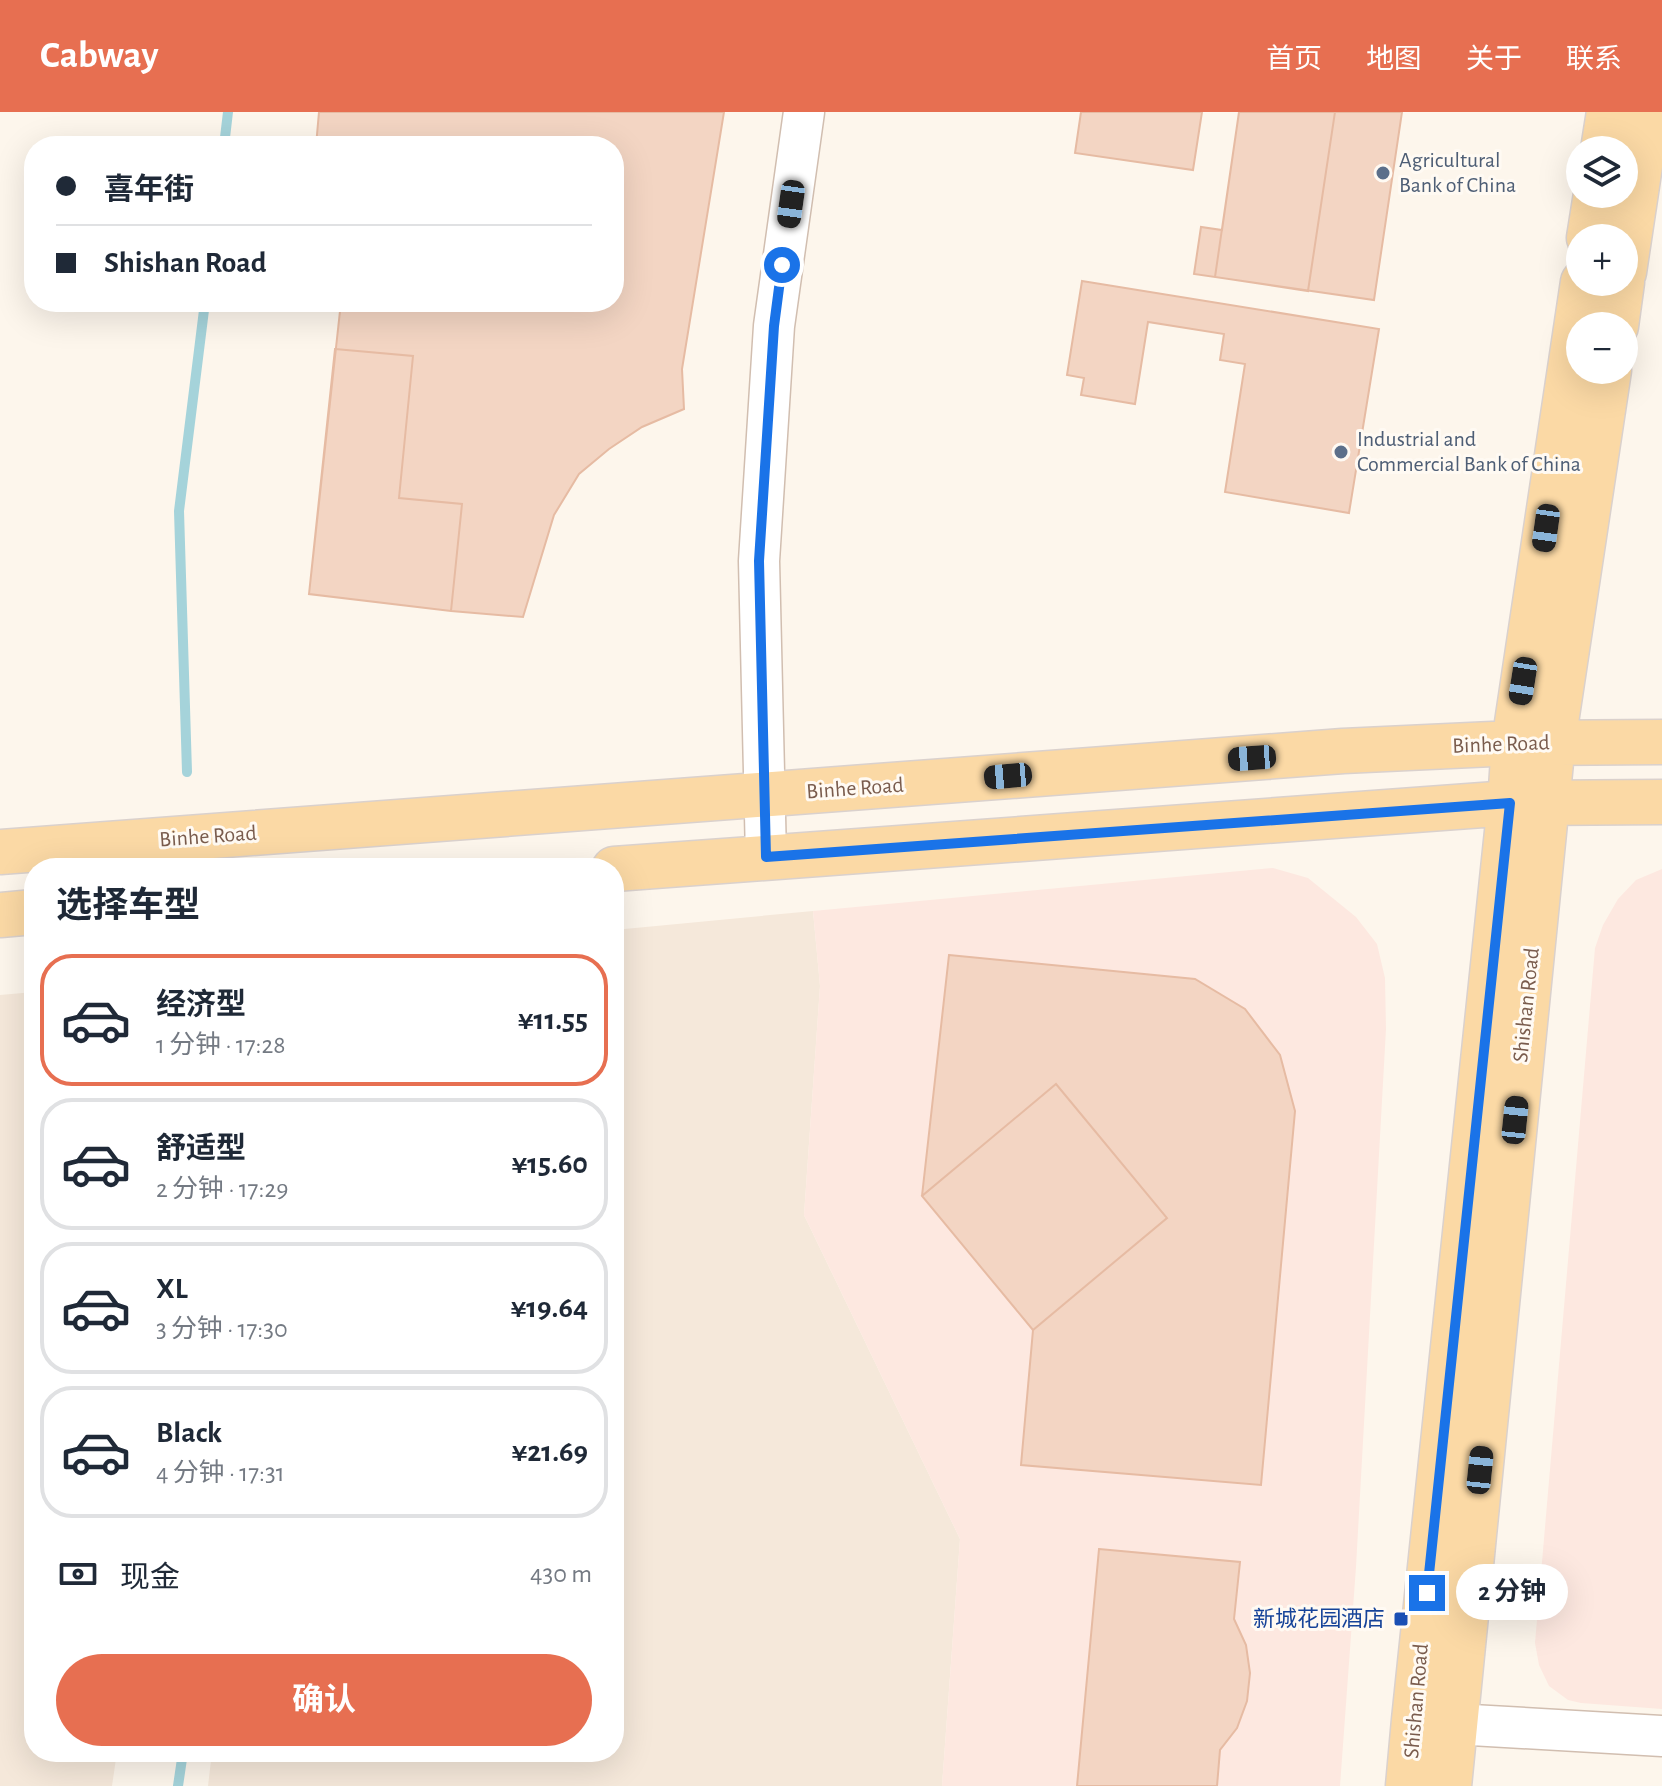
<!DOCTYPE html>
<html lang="zh">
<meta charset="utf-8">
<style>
:root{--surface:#fff;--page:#f2f2f3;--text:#1f2937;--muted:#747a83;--line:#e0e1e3;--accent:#e76f51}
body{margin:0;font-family:"Alegreya Sans","Noto Sans SC",sans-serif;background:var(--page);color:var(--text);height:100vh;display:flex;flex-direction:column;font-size:30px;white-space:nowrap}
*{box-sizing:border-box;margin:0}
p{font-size:26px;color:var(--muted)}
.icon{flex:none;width:44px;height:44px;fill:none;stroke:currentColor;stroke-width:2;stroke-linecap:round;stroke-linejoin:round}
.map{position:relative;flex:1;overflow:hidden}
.panel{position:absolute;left:24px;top:746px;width:600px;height:904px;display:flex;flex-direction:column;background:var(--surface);border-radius:32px;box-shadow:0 8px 32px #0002}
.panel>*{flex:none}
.top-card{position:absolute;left:24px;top:24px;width:600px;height:176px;border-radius:32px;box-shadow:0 8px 32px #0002;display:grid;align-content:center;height:176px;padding:0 32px;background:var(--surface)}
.tools{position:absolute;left:1566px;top:24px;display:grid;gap:16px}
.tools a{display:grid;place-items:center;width:72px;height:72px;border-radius:50%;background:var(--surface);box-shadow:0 8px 32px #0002;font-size:40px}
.end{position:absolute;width:36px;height:36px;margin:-18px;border:10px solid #1a73e8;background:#fff;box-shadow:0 0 0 4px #fff}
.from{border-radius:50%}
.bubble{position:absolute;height:56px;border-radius:28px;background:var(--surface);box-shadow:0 8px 32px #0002;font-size:26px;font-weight:700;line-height:56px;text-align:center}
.car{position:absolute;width:24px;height:48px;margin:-24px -12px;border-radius:10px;box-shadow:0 0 6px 2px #0007;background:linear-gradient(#222 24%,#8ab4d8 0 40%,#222 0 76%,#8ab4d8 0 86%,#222 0)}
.top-card b{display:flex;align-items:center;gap:28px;height:76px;font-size:30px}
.top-card b+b{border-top:2px solid var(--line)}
.top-card i{width:20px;height:20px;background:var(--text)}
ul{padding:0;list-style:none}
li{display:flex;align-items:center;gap:24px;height:132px;margin:0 16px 12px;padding:0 16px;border:4px solid var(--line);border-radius:32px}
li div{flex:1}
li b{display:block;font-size:30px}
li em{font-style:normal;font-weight:700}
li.selected{border-color:var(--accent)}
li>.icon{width:72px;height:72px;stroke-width:1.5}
h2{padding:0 32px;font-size:36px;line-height:96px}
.pay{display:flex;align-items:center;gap:20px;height:88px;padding:0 32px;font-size:30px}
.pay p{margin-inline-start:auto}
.cta{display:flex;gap:16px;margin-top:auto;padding:16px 32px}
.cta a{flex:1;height:92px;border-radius:48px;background:var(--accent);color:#fff;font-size:32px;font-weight:700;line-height:92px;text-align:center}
header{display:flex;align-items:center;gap:48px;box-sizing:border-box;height:112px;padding:0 40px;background:var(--accent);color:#fff}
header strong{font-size:38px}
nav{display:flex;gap:44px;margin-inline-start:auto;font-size:28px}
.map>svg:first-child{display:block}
.residential{fill:#f5e8da}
.commercial{fill:#fde8e0}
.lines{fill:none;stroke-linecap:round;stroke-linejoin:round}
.stream{stroke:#a5d3da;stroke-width:10}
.building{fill:#f3d5c3;stroke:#e6bba3;stroke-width:2}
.minor-casing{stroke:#d1beb0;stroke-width:43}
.major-casing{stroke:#dad1cd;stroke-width:47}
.minor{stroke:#fff;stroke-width:40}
.major{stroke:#fbd9a5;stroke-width:44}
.route{stroke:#1a73e8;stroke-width:10}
.service-dot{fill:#5c6f8a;stroke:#fffaf3;stroke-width:3}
.transit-dot{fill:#1a4fb4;stroke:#fffaf3;stroke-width:3}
.labels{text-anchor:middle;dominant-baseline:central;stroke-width:6;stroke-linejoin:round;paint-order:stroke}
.service-label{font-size:22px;fill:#4e5e75;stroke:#fffaf3;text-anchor:start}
.street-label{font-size:22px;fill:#7a5c4d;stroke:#fffaf3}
.transit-label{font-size:22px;fill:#164399;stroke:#fffaf3;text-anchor:end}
</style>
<header>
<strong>Cabway</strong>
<nav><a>首页</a><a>地图</a><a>关于</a><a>联系</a></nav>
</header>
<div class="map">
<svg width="1662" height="1674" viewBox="0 0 1662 1674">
<rect width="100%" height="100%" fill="#fdf6ec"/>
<path class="residential" d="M813,799L820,874L804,1103L960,1427L942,1674H208L212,1640H614V818Z
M34,880V1640H117L112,1674H0V883Z"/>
<path class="commercial" d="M1273,756L1308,766L1356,805L1377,832L1385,866L1386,917L1356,1455L1340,1674H942L960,1427L804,1103L820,874L813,799Z
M1662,757V1597L1581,1591L1568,1588L1549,1574L1539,1553L1535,1531L1595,836L1603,813L1618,787L1636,768Z"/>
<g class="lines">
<path class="stream" d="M224,34L228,0
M187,660L179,399L205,190
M178,1674L183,1640"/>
</g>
<path class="building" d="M319,0H724L682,257L684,297L642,315L609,337L579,362L554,403L523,505L451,499L309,482L341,190H614V34H316Z
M1081,0H1202L1193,58L1075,41Z
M1239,0H1335L1308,179L1215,165Z
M1239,0H1402L1374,188L1194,162L1201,115L1222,118Z
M1082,169L1379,217L1349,401L1225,380L1245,252L1220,248L1224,222L1148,210L1135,292L1081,283L1084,266L1067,263Z
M335,237L413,244L399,386L462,392L451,499L309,482Z
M949,843L1195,867L1245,897L1280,943L1295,999L1261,1373L1021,1353L1033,1218L922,1084Z
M1056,972L1167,1106L1033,1218L922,1084Z
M1099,1437L1240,1450L1234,1507L1246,1533L1250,1561L1247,1589L1237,1616L1220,1638L1217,1674H1077Z"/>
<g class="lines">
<g class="minor-casing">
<path id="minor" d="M766,745L759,449L774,214L804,0
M1454,1612L1662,1624"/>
</g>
<g class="major-casing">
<path id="major" d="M1603,38L1609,0
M1589,126L1596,82
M1624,160L1648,0
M1616,214L1622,170
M0,740L1343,639L1514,631L1662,630
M614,757L1510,691L1662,690
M0,803L34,800
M1408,1674L1414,1608L1510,691L1514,631L1583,170
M1449,1674L1553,630L1609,258"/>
</g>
<use href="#minor" class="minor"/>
<use href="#major" class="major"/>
</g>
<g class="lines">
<path class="route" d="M782,153L774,214L759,449L766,745L1510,691L1427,1481"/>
</g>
<g class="service-dot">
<circle cx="1383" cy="61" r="8"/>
<circle cx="1341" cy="340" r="8"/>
</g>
<rect class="transit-dot" x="1393" y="1499" width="16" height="16" rx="4"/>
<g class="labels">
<g class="service-label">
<text x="1399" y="48">Agricultural<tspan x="1399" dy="25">Bank of China</tspan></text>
<text x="1357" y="327">Industrial and<tspan x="1357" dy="25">Commercial Bank of China</tspan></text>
</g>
<g class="street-label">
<text transform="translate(1501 632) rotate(-2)">Binhe Road</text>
<text transform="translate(855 676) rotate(-4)">Binhe Road</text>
<text transform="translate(208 724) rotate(-4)">Binhe Road</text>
<text transform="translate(1526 893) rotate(-84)">Shishan Road</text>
<text transform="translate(1416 1589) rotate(-85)">Shishan Road</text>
</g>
<g class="transit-label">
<text x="1385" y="1507">新城花园酒店</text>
</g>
</g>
</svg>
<div class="tools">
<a><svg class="icon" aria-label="layers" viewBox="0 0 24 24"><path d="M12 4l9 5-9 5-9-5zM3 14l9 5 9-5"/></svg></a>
<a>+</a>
<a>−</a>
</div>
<i class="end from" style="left:782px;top:153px"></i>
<i class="end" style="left:1427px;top:1481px"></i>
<div class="bubble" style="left:1456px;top:1452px;width:112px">2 分钟</div>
<i class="car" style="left:791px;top:92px;rotate:188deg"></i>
<i class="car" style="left:1546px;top:416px;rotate:188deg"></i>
<i class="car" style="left:1523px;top:569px;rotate:189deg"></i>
<i class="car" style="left:1252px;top:646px;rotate:266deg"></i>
<i class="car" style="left:1008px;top:664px;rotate:265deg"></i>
<i class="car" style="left:1515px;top:1008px;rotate:6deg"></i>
<i class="car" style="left:1480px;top:1358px;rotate:6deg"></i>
<div class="top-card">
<b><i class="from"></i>喜年街</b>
<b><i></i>Shishan Road</b>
</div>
<section class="panel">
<h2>选择车型</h2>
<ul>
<li class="selected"><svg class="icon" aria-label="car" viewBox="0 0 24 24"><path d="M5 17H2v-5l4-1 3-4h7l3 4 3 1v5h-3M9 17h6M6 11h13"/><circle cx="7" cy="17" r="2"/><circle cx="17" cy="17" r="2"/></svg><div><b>经济型</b><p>1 分钟 · 17:28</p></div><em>¥11.55</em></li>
<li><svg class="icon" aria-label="car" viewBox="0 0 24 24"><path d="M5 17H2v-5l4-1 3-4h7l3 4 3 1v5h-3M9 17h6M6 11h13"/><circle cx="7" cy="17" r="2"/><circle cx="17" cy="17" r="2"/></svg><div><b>舒适型</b><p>2 分钟 · 17:29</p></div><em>¥15.60</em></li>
<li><svg class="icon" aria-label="car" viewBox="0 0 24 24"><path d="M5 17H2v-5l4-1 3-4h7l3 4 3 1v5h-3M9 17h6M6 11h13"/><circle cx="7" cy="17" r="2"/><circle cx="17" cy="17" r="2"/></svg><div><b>XL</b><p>3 分钟 · 17:30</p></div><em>¥19.64</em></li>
<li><svg class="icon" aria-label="car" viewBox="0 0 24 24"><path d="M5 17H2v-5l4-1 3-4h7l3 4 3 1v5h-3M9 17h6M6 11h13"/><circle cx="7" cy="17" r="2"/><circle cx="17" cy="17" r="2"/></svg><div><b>Black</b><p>4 分钟 · 17:31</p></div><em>¥21.69</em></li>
</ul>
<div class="pay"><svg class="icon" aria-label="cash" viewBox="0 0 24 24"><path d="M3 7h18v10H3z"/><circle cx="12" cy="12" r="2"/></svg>现金<p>430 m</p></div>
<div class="cta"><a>确认</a></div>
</section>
</div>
